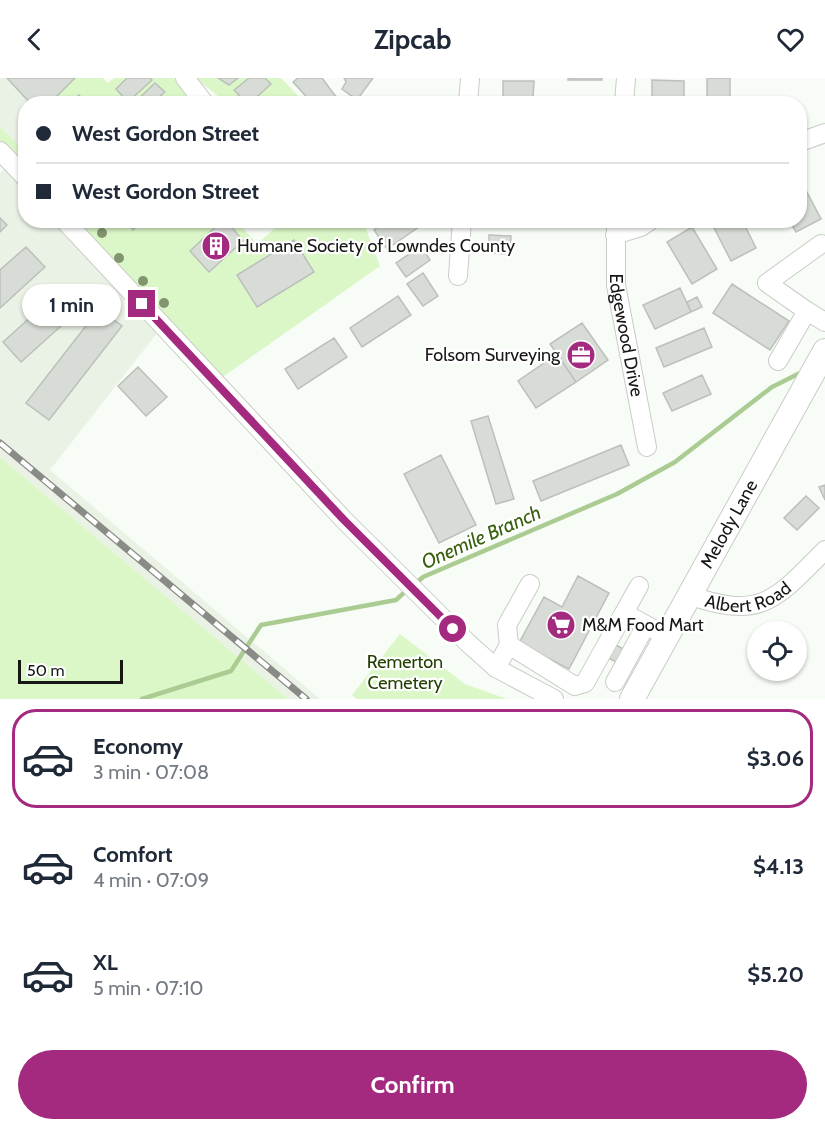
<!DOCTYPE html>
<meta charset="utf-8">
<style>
:root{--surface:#fff;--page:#f2f2f3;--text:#1f2937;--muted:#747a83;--line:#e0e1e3;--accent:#a42a7f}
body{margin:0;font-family:Cabin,sans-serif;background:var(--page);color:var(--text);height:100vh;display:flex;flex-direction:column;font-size:22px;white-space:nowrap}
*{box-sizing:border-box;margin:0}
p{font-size:20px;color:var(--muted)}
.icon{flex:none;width:33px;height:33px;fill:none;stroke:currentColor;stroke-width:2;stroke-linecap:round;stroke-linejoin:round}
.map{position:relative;height:621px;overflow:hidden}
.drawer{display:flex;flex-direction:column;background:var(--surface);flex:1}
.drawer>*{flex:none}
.top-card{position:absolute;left:18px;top:18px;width:789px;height:132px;border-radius:24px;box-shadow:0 2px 4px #0004;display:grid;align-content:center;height:132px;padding:0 18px;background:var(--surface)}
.buttons{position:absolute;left:747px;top:543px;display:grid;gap:12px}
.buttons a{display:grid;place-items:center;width:60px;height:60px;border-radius:50%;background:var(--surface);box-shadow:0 2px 4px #0004;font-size:30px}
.scale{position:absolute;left:18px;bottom:15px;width:105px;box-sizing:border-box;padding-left:6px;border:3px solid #161715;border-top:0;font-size:16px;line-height:21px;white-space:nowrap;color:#161715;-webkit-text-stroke:4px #fff;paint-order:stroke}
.end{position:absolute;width:27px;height:27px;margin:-14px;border:8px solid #a42a7f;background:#fff;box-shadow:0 0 0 3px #fff}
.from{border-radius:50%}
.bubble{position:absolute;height:42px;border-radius:21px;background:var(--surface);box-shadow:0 2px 4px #0004;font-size:20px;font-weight:700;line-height:42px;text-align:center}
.top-card b{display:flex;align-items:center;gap:21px;height:57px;font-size:22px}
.top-card b+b{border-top:2px solid var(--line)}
.top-card i{width:15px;height:15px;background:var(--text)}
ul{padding:10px 0 0;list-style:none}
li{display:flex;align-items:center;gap:18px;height:99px;margin:0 12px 9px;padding:0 6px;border:3px solid transparent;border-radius:24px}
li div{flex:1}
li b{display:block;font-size:22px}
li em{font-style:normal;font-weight:700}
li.current{border-color:var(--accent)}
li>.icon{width:54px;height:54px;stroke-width:1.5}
.button{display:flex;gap:12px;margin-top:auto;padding:12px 18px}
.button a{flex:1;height:69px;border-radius:36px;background:var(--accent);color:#fff;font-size:24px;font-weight:700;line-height:69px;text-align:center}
header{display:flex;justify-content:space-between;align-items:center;height:78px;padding:0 18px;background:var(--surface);font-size:27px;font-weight:700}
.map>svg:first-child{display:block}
.built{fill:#eaf1e5}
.green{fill:#dbf7c8}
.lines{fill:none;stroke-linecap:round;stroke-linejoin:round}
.stream{stroke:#aacc92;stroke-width:4.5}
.building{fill:#d8dcd6;stroke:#bcbfba;stroke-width:1.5}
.minor-casing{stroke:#c9ccc7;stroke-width:20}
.major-casing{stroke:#c9ccc7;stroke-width:26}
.minor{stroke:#fff;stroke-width:18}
.major{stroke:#fff;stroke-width:24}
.rail-casing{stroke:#898b87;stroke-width:7}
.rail{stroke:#fff;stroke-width:4.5;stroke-dasharray:14;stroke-linecap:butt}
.tree{fill:#82956f}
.route{stroke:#a42a7f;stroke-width:8}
.labels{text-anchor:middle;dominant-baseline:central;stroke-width:4.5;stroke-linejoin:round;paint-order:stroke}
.poi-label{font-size:18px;fill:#161715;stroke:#fff;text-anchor:start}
.street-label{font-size:18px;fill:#161715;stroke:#fff}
.park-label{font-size:18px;fill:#224001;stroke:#fff}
.water-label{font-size:20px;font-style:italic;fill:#38600d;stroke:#fff}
</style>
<header><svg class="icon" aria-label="back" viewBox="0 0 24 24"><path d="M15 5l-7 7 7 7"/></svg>Zipcab<svg class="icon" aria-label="heart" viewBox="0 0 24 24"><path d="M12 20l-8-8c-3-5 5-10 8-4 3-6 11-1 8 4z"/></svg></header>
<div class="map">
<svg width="825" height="621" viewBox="0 0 825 621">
<rect width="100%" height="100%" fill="#f8fcf6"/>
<path class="built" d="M0,0H88L66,25L26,26L25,62L9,77L0,67Z
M5,90L25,112L26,142L54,143L158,254L50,392L320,621H288L0,379V95Z"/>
<path class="green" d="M75,0H103L108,5L114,0H127L116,11L128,24L152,2L150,0H174L188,14L192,25H161L165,22L161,17L164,14L155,5L133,25L49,26Z
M195,0H218L229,7L238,0H249L235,12L239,17L236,21L240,26L227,25Z
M265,0H281L305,25H284L283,22L271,25L249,26L270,6Z
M0,49L19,68L25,62V95L0,67Z
M319,142L363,143L380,188L220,301L70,143H248L242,149L257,166L276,149Z
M0,379L288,621H0Z
M400,556L465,606L507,621H357L352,617Z"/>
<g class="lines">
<path class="stream" d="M414,507L423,499L617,416L675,384L772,309L804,293
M142,621L231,593L261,547L396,522L407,512"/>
</g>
<path class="building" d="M7,0H75L49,26H31Z
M127,0H150L152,2L128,24L116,11Z
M218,0H238L229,7Z
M249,0H265L271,6L249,26H240L236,20L239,17L234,12Z
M298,0H322L340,24L313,26L293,4Z
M344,0H373L357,22L342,11L346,4Z
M568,0H602V2H568Z
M707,0H730V21L707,22Z
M652,2L684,3V22L652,21Z
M503,3H534L533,19H503Z
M155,5L165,14L161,17L166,22L161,26H133Z
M79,17L87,26H70Z
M800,101L821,141L796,154L789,142H800Z
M0,140L7,147L0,154Z
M124,142H143L133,152Z
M223,142H226L243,163L209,194L190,173Z
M388,142H429L387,171L374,152Z
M499,142H515V148H499Z
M710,142H742L756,170L731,183Z
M692,149L717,191L692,206L667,164Z
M489,157L511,158L510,176L489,175Z
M294,162L314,194L257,229L237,197Z
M421,168L430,182L406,199L396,185Z
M26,169L45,189L0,230V192Z
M423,195L438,218L423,228L407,206Z
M732,206L789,243L770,272L713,235Z
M63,210L81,230L21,284L3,264Z
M680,210L691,234L655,251L643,227Z
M398,218L411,237L362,269L350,250Z
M697,219L702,229L691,234L687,224Z
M99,231L122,248L49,342L26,325Z
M582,245L608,282L576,304L550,266Z
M704,250L712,269L664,289L656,270Z
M334,260L347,279L298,311L285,291Z
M557,276L576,304L536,330L518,303Z
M138,289L167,319L146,338L118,308Z
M702,297L711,316L672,333L663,315Z
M488,338L514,421L496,426L471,343Z
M621,367L629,387L541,423L533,403Z
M441,377L476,447L439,465L404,396Z
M825,407V422L819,409Z
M806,418L819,430L797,452L784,440Z
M578,498L609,515L569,591L519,565L544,519L562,529Z
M611,564L625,572L618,585L604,578Z"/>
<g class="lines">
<g class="minor-casing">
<g id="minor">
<path d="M185,0L205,26"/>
<path d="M468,26L470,0"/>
<path d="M624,26L626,0"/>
<path d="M800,64L825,55"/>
<path d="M0,73L26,100"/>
<path d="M64,142L344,442L468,565L496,590L554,621"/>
<path id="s1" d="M616,142V207L647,369"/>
<path d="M615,157L641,149L651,142"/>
<path d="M458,198L462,142"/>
<path d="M807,233L767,205L821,166"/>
<path d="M778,283L807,233L825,244"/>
<path id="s2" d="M689,517C762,543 776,521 825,472"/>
<path d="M624,535L639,508"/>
<path d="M509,567L507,547L530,506"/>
<path d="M496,590L509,567L575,608L585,605L624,535L666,558"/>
<path d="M615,604L646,547"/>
</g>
</g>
<g class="major-casing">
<g id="major">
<path id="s3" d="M632,621L825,273"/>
</g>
</g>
<use href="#minor" class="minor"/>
<use href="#major" class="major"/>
<g class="rail-casing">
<path id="rail" d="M0,365L306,621"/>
</g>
<use href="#rail" class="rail"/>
</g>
<g class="tree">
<circle cx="102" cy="155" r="5"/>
<circle cx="119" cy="180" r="5"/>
<circle cx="143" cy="203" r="5"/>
<circle cx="164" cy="225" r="5"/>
</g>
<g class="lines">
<path class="route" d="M142,226L344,442L453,551"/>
</g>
<defs>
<g id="building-disc" transform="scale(1.5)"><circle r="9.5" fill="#a42a7f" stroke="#fff"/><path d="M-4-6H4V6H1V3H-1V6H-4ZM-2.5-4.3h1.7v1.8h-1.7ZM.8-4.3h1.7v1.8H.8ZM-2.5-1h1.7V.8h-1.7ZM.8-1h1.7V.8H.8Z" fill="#fff"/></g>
<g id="office-disc" transform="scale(1.5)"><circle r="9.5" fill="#a42a7f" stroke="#fff"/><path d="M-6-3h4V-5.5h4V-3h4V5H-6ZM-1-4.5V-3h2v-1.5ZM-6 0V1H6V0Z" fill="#fff"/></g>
<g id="supermarket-disc" transform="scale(1.5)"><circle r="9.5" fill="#a42a7f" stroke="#fff"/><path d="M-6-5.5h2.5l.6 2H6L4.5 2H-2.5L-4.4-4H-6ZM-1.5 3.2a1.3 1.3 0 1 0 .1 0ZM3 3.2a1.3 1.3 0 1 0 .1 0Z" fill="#fff"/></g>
</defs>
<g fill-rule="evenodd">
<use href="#building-disc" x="216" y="168"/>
<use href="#office-disc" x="581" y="277"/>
<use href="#supermarket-disc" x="561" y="547"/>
</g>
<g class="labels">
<g class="poi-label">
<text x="237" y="168">Humane Society of Lowndes County</text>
<text x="560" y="277" text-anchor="end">Folsom Surveying</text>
<text x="582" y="547">M&amp;M Food Mart</text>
</g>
<g class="street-label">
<text stroke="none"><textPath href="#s1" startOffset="116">Edgewood Drive</textPath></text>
<text stroke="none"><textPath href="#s3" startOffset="200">Melody Lane</textPath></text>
<text stroke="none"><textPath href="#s2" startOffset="62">Albert Road</textPath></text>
</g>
<g class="park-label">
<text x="405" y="584">Remerton<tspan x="405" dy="21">Cemetery</tspan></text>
</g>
<g class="water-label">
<text transform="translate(481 459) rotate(-24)">Onemile Branch</text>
</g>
</g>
</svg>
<div class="buttons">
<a><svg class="icon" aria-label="locate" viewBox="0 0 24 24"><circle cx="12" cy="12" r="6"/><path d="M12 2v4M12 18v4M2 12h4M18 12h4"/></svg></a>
</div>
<div class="scale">50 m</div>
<i class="end from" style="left:453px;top:551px"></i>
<i class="end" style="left:142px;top:226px"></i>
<div class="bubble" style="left:22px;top:206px;width:99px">1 min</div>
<div class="top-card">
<b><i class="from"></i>West Gordon Street</b>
<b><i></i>West Gordon Street</b>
</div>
</div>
<section class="drawer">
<ul>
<li class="current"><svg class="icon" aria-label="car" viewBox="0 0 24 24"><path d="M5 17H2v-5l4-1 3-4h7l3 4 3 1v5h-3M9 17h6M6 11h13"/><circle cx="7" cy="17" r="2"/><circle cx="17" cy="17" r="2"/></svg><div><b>Economy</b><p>3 min · 07:08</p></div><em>$3.06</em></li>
<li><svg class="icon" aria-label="car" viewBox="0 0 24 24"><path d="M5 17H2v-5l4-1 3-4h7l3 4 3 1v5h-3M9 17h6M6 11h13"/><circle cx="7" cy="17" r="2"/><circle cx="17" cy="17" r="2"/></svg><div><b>Comfort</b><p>4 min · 07:09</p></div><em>$4.13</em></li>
<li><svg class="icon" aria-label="car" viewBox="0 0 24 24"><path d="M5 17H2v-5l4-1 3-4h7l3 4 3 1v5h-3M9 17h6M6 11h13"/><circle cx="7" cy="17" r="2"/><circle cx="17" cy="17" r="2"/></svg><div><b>XL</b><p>5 min · 07:10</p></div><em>$5.20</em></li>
</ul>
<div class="button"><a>Confirm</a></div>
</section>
